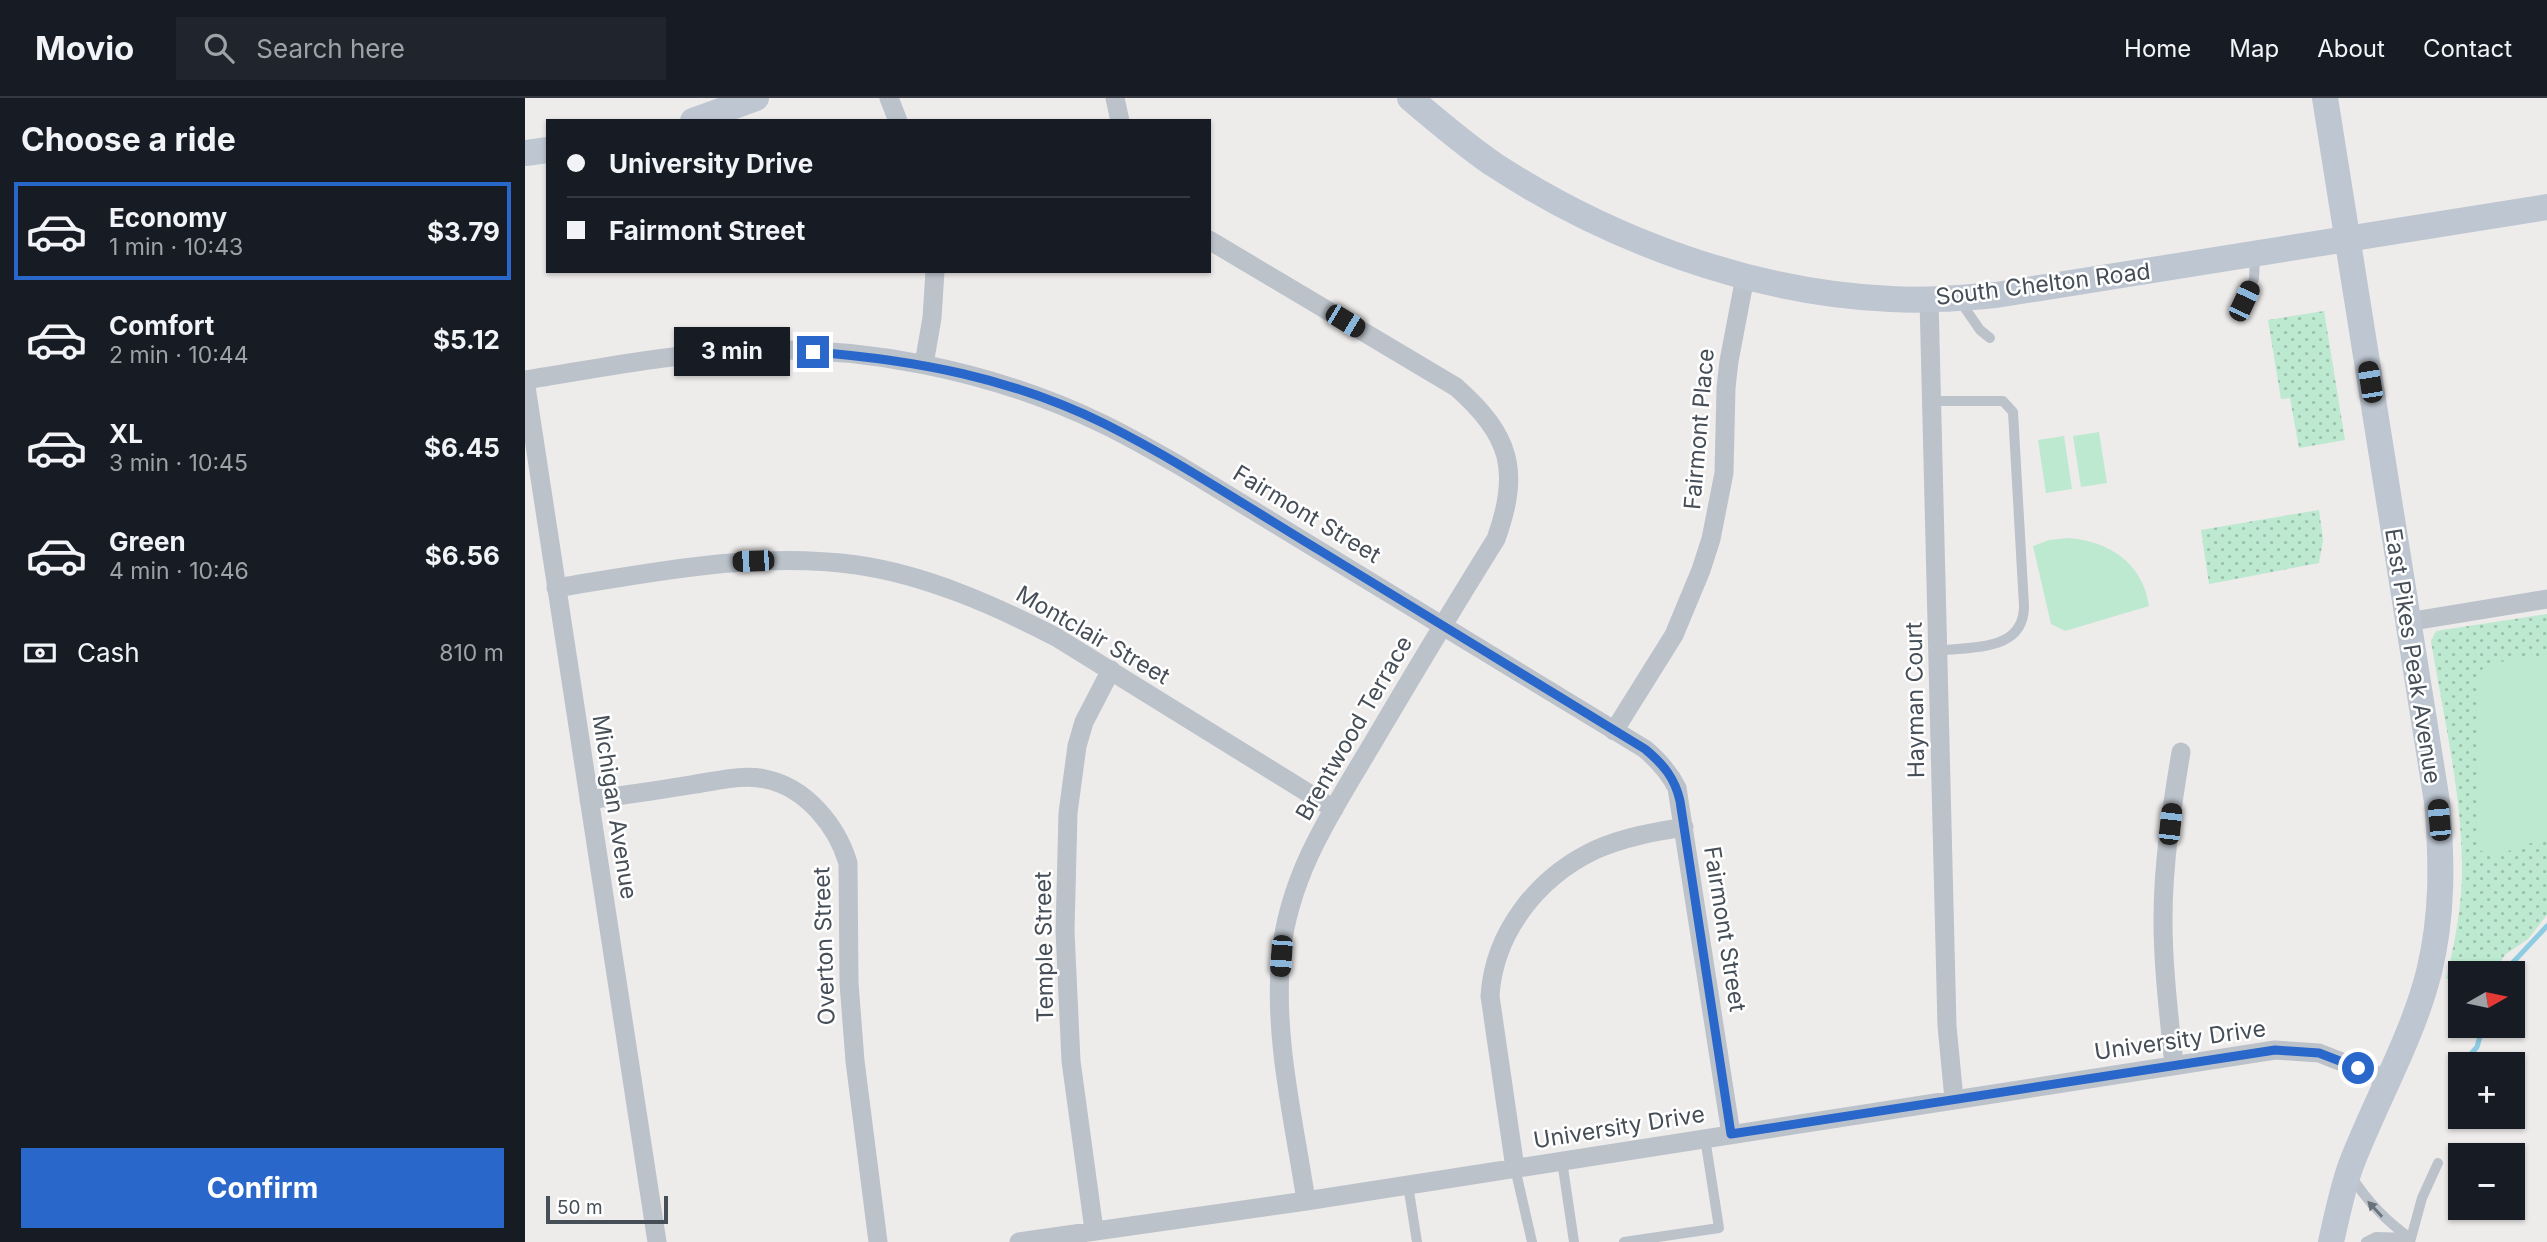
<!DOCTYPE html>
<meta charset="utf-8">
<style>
:root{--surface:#171b24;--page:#20242c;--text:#f1f3f6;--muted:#9ea1a6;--line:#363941;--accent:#2967cb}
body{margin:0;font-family:Inter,sans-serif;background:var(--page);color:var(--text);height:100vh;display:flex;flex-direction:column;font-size:26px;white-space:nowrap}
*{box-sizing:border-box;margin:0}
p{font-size:23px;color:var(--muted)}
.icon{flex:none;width:38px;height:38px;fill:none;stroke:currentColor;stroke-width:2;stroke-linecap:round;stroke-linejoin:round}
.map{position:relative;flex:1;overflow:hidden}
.sheet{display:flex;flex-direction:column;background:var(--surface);width:525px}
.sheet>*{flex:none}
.hud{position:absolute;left:21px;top:21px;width:665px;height:154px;border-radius:0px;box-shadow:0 2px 5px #0004;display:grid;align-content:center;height:154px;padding:0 21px;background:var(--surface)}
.needle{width:46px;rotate:81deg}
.controls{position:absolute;left:1923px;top:863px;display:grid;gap:14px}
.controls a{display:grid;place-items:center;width:77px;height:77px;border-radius:0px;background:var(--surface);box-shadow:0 2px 5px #0004;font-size:35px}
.scale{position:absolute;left:21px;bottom:18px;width:122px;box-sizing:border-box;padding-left:7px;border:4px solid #464e57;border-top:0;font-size:19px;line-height:24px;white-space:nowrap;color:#464e57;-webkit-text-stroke:5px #fff;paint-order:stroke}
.end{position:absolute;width:32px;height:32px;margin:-16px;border:9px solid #2967cb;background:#fff;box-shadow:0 0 0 4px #fff}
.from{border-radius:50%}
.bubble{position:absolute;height:49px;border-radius:0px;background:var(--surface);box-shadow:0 2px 5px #0004;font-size:23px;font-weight:700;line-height:49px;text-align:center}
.car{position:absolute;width:21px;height:42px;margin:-21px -10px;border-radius:9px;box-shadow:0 0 5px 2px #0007;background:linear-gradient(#222 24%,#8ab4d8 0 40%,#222 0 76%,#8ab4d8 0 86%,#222 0)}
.hud b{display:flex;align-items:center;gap:24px;height:66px;font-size:26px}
.hud b+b{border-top:2px solid var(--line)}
.hud i{width:18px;height:18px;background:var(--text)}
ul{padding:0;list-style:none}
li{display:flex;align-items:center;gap:21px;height:98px;margin:0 14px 10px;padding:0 7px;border:4px solid transparent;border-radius:0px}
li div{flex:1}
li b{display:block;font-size:26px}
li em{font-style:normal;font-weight:700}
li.selected{border-color:var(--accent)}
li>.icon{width:63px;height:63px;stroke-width:1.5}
h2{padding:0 21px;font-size:32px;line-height:84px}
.pay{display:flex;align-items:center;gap:18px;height:77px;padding:0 21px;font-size:26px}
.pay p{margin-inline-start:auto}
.cta{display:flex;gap:14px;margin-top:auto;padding:14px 21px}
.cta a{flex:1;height:80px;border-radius:0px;background:var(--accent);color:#fff;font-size:28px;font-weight:700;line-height:80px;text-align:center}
header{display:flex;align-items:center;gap:42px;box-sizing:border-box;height:98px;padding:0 35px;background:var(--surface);border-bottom:2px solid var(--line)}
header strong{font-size:33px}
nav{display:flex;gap:38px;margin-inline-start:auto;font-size:24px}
.search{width:490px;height:63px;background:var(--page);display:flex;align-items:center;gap:18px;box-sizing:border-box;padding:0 24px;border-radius:0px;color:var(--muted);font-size:26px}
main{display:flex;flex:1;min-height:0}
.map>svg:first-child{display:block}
.grass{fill:url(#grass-dots)}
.garden{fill:#bce9d0}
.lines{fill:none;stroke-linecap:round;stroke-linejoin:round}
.stream{stroke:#8dcce2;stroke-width:5}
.lane{stroke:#bbc2ca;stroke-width:10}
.street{stroke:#bbc2ca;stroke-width:19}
.secondary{stroke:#bdc6d1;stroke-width:26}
.oneway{fill:#69717a}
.route{stroke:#2967cb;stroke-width:9}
.labels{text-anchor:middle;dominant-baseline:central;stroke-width:5;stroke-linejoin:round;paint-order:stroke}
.street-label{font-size:23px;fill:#464e57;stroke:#fff}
</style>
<header>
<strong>Movio</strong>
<div class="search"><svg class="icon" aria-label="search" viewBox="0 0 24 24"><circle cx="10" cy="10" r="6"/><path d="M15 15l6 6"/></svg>Search here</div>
<nav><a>Home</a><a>Map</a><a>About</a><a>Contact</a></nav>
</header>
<main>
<section class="sheet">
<h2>Choose a ride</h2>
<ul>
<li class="selected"><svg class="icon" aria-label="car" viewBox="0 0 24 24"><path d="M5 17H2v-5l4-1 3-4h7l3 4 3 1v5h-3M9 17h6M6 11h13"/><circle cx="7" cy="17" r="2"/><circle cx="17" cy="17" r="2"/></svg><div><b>Economy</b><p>1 min · 10:43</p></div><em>$3.79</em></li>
<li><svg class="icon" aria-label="car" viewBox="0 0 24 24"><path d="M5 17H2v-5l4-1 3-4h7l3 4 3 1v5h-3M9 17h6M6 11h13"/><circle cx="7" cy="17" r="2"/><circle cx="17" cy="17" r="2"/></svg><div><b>Comfort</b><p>2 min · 10:44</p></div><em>$5.12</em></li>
<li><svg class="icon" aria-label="car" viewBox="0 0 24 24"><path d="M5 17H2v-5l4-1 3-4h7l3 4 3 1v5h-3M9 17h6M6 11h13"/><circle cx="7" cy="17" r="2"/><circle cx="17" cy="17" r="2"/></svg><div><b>XL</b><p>3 min · 10:45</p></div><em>$6.45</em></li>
<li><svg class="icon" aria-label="car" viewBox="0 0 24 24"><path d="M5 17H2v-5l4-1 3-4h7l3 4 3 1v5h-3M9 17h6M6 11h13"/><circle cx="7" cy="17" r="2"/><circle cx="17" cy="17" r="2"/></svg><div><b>Green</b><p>4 min · 10:46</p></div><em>$6.56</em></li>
</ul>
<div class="pay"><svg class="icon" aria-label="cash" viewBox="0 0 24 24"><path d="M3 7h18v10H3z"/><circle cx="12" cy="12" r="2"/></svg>Cash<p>810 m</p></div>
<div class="cta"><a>Confirm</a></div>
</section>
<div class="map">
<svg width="2022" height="1144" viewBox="0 0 2022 1144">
<defs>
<pattern id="grass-dots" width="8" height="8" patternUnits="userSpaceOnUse" patternTransform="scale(1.75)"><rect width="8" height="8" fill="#bce9d0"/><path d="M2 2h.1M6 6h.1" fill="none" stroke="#9bbfac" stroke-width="1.8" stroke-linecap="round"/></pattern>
</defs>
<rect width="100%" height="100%" fill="#eeebeb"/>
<path class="grass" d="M1799,213L1820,342L1774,350L1765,300L1756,301L1743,222Z
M1794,412L1798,442L1794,465L1684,486L1676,432Z
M2022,516V817L2003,841L1981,856L1967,875H1936L1935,880L1921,881C1930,844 1938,804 1937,765C1936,691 1918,616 1906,543L1911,533Z"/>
<path class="garden" d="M1574,334L1582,385L1556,389L1548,338Z
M1539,338L1547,391L1521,395L1513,342Z
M1543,440C1584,443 1618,465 1624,508L1540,533L1526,526L1508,448L1524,442Z
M2022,557V735C2001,751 1979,758 1952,752L1953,576L1962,566Z"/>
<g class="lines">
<path class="stream" d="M1978,875L2022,828
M1937,966L1952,949L1958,928
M1931,973L1936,967"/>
<path class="lane" d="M1435,203L1455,232L1465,240
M1719,203L1729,181L1730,157
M1407,303H1478L1488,314L1499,508C1499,554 1447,548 1413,553
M1037,1063L1049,1144
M990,1070L1007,1144
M1826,1078C1843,1104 1860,1122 1885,1140
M883,1087L892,1144
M1099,1144L1194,1130L1180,1040
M1841,1144L1851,1139L1885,1140
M1885,1144L1897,1100L1913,1065"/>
<path class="street" d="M364,0L373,23
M590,0L595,23
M684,142L931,289C985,337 996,372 971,441C931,505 892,570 853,636C811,708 765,771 756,856C748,939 769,1022 781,1103
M1404,201L1422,928L1429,1001
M399,266L407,220L410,173
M0,282C70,271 140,257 211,253C335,246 466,272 578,326C605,339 631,354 657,369L1120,651C1134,663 1144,674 1152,690L1206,1036
M0,282L132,1144
M31,490C130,474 231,453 332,467C401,477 469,507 531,539L809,711
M1882,524L2022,501
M1089,633L1149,537L1176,472L1186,441L1199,375L1201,290L1204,263L1220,179
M64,702C100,697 135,692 171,686C193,683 218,676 240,681C281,689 312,728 323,765L324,885L330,963L353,1144
M1649,967C1644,918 1638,870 1638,821C1638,765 1647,708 1656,654
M990,1070L965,898C969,834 1013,779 1070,752C1099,739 1129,734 1159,729
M569,1132L546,963L540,833L543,715L552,648L559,624L586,572
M494,1144L781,1103L1750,952L1794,955L1863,982"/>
<path class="secondary" d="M885,0C912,23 939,46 968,66C1084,142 1227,195 1366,201C1401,203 1436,200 1471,197L2022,109
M1800,0L1912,704C1917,762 1918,817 1904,874C1887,941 1851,1002 1826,1067C1817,1092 1812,1118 1806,1144
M168,23L231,0
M0,55L23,52"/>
</g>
<defs><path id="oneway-solid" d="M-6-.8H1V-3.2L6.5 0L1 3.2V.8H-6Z" transform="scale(1.75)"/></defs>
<use class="oneway" href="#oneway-solid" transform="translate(1850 1111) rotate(-133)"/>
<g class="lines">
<path class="route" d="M288,254C391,262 487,280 580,326C654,363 724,410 794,452C903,518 1011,585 1120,651C1138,666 1150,680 1155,703L1206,1036L1750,952L1794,955L1833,970"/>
</g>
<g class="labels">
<g class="street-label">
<text transform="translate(1518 186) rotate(-7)">South Chelton Road</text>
<text transform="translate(1174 331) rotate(-85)">Fairmont Place</text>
<text transform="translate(782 416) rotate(31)">Fairmont Street</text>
<text transform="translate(568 537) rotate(30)">Montclair Street</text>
<text transform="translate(1888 558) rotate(81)">East Pikes Peak Avenue</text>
<text transform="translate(1390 602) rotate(-91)">Hayman Court</text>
<text transform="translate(829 630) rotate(-60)">Brentwood Terrace</text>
<text transform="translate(90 709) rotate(81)">Michigan Avenue</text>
<text transform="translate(1200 831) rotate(81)">Fairmont Street</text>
<text transform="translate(299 848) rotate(-92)">Overton Street</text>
<text transform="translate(519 849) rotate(-91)">Temple Street</text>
<text transform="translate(1655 942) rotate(-8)">University Drive</text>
<text transform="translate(1094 1029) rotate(-9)">University Drive</text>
</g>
</g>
</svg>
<div class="controls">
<a><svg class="needle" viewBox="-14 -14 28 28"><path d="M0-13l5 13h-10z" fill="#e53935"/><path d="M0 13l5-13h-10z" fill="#9ea1a6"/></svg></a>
<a>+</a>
<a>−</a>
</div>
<div class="scale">50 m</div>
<i class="end from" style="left:1833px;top:970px"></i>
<i class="end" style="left:288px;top:254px"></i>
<div class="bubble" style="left:149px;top:229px;width:116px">3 min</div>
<i class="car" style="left:1719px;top:203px;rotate:25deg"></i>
<i class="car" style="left:820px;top:223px;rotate:121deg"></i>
<i class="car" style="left:1845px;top:284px;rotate:351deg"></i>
<i class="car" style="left:228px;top:463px;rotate:268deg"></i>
<i class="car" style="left:1914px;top:722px;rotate:355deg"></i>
<i class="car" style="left:1645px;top:726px;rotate:6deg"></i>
<i class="car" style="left:756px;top:858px;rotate:184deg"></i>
<div class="hud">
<b><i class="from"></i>University Drive</b>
<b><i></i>Fairmont Street</b>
</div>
</div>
</main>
